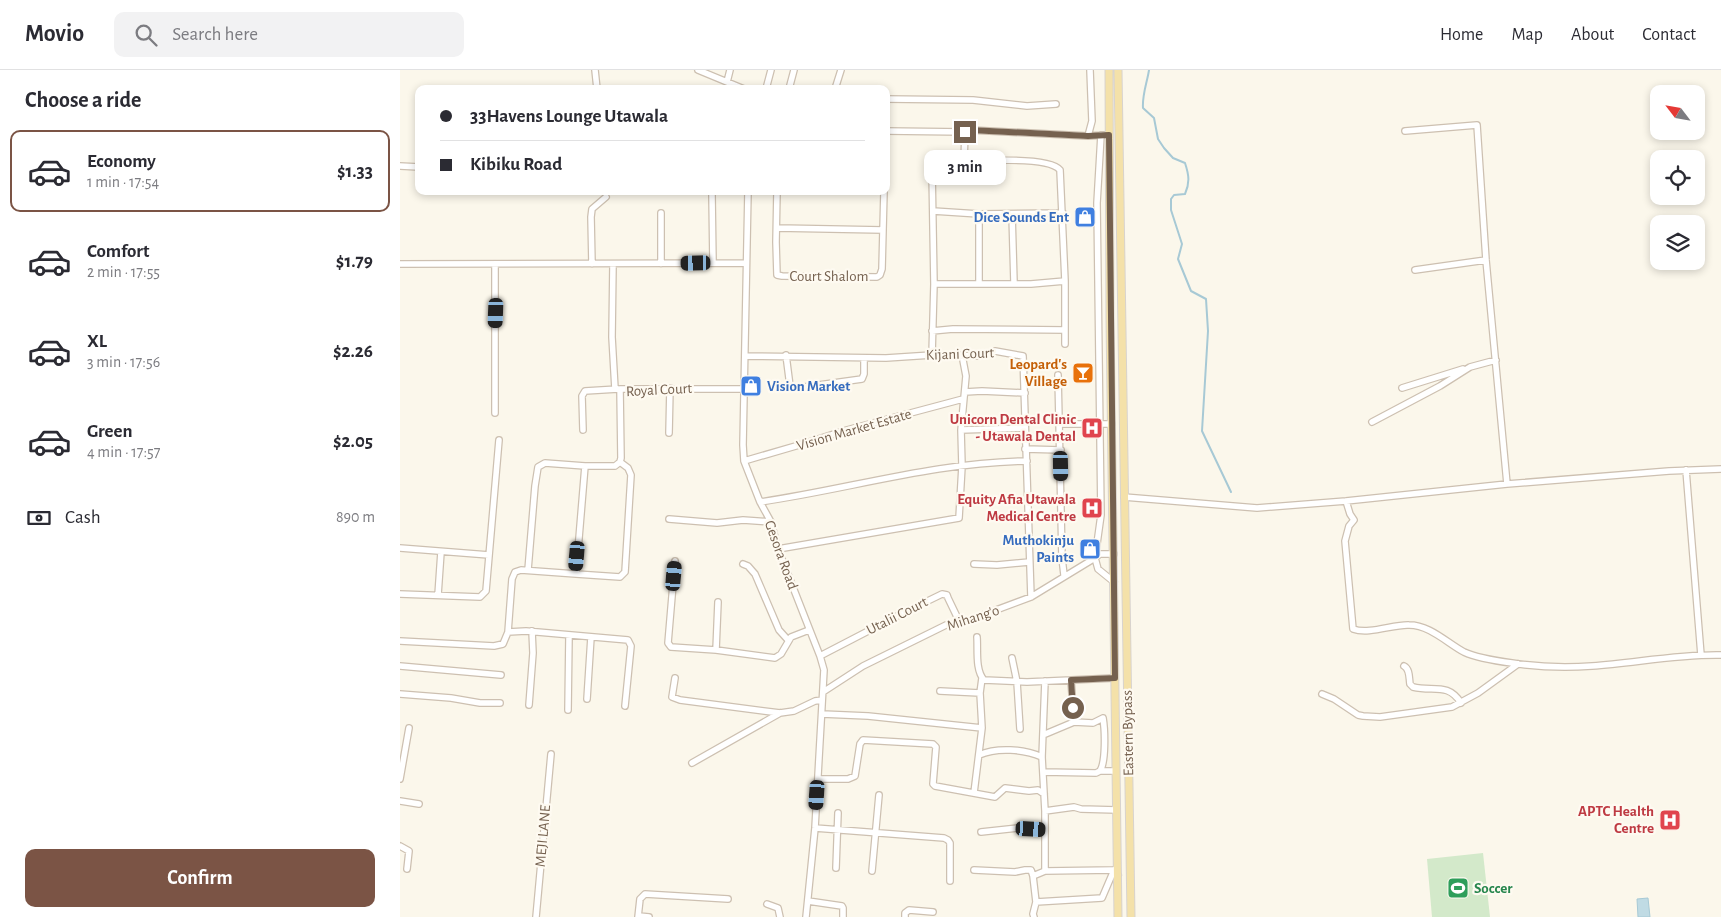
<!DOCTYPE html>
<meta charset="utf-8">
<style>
:root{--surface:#fff;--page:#f2f2f3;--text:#2b2b33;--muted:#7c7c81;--line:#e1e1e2;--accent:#7b5445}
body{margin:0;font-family:"Alegreya Sans",sans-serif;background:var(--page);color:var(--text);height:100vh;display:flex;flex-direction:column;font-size:19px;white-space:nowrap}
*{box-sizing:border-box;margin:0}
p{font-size:16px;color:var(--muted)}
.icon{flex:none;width:28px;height:28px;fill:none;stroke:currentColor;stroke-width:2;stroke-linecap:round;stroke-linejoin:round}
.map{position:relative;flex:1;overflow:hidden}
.drawer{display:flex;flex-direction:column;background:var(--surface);width:400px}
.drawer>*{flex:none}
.guide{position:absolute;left:15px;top:15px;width:475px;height:110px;border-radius:10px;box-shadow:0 2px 8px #0003;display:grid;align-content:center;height:110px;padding:0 25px;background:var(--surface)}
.needle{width:32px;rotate:301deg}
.buttons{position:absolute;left:1250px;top:15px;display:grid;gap:10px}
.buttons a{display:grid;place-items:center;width:55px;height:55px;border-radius:10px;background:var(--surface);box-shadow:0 2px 8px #0003;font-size:25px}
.end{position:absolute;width:22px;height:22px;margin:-11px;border:6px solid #75614f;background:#fff;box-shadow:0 0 0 2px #fff}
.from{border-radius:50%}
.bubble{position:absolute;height:35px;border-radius:10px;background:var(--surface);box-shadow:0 2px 8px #0003;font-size:16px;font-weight:600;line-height:35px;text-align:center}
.car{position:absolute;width:15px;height:30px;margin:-15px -8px;border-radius:6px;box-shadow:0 0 4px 1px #0007;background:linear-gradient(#222 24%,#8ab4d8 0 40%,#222 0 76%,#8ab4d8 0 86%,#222 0)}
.guide b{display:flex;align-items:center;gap:18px;height:48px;font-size:19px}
.guide b+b{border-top:1px solid var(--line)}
.guide i{width:12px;height:12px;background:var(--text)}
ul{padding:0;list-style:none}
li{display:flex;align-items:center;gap:15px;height:82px;margin:0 10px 8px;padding:0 15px;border:2px solid transparent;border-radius:10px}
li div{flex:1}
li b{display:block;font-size:19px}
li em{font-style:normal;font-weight:600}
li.current{border-color:var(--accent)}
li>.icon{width:45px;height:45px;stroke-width:1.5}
h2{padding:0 25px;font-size:22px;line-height:60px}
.pay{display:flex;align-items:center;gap:12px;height:55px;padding:0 25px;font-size:19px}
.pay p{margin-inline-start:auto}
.button{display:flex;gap:10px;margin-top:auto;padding:10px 25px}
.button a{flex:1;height:58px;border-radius:10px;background:var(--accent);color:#fff;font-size:20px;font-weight:600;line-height:58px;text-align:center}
header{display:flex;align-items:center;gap:30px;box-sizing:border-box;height:70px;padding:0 25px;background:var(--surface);border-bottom:1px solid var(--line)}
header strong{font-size:24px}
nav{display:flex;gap:28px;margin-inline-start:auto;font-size:18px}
.search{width:350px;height:45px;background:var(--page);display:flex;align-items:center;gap:12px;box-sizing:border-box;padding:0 18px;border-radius:10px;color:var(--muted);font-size:19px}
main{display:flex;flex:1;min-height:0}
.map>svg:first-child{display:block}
.green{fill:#d3e9ca}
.water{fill:#c0dbe4;stroke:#a7c9d5}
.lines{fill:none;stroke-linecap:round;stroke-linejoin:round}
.stream{stroke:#a7c9d5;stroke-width:2}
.minor-casing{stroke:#cdc0b1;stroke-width:8}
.major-casing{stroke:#d8d3ce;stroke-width:9}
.minor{stroke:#fff;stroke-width:5.5}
.major{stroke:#f4e1a9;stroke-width:7}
.route{stroke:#75614f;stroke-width:6}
.labels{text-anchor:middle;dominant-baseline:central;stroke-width:4.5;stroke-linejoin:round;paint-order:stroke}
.shop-label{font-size:15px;font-weight:bold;fill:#366cbe;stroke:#fefaf1;text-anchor:end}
.street-label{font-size:15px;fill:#75614f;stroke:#fefaf1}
.food-label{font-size:15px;font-weight:bold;fill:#c56008;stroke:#fefaf1;text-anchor:end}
.health-label{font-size:15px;font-weight:bold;fill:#be3a42;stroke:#fefaf1;text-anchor:end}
.leisure-label{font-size:15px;font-weight:bold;fill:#27864d;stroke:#fefaf1;text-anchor:start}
</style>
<header>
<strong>Movio</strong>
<div class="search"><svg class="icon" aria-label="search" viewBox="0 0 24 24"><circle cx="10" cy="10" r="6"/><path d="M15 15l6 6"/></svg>Search here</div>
<nav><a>Home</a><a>Map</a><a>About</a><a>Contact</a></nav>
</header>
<main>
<section class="drawer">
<h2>Choose a ride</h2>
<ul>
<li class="current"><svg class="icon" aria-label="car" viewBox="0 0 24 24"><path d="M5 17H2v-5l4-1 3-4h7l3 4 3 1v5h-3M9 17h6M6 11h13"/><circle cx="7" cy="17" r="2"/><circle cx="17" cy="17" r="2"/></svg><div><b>Economy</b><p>1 min · 17:54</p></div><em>$1.33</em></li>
<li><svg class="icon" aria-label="car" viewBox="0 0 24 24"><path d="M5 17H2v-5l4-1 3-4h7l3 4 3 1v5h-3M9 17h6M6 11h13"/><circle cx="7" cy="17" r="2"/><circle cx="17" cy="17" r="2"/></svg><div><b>Comfort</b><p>2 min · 17:55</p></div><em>$1.79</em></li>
<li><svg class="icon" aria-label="car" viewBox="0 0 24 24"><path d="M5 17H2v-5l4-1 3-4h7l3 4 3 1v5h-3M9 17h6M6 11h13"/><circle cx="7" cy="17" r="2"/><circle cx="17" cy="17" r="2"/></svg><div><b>XL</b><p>3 min · 17:56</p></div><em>$2.26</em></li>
<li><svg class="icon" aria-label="car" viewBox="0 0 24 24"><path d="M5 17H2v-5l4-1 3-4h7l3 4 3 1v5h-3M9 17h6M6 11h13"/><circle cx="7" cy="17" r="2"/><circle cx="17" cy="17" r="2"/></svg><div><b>Green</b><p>4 min · 17:57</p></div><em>$2.05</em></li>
</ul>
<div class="pay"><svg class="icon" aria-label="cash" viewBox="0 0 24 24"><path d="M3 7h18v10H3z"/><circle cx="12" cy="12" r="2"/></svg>Cash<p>890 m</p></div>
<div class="button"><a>Confirm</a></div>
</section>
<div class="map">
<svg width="1321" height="847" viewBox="0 0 1321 847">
<rect width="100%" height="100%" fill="#fbf7eb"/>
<path class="green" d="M1083,783L1090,847H1032L1027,789Z"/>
<path class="water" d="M1248,828L1250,847H1238L1237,829Z"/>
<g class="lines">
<path class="stream" d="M749,0C747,13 742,25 743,38L754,48L758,69L764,78L773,88L785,93C789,105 790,113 785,124L774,125L771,129V140L782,174L778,189L791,221L806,229L808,261L802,361L831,422"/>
<g class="minor-casing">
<path id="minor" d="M195,0L197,19
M298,0L344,19
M327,12L330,0
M366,19L371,0
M389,19L394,0
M435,19L441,0
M486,29L573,30L627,36L656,34
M486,61L565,62L570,60L688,66L704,65
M1005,61L1077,55L1086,190L1107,414
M688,66L692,51L690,0
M564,91L565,62
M0,96L19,97
M348,121L343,375L344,391L360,432L371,452L378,479L420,586L424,600L415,758L406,847
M377,121L376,172L377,205L382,206L477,207L480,205L482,199L484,121
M312,125L313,193
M533,141L579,144L663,143
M261,143V194
M612,144L614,213
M377,158L483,160
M0,194L346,193
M192,194L191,147L192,139L206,127
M213,194L212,267L215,319
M1015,200L1086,190
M579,213V144
M534,214H631L665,211
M532,261L553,259L665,260
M386,285L390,316L397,318L462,309L464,304V288
M532,285L534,214L532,100L537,94C560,92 647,84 660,100L665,211V274
M345,286L486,288L532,285L579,286L595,281L623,286L631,527
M658,305L662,488L664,505
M1002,318L1063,299
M565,322L582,321L625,323
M95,343V194
M972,352L1040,316L1070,297L1096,290
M660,354H712
M183,360L182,326L185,321L218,319
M561,360L625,358
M269,363L270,318
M625,379L661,380
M344,391L406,373L443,361L563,329
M1286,400L1301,585
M724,427L857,438L946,431L1107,414L1269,401L1321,399
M561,431L590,429
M946,431L950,444L954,450L949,456L945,471L953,559C969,565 994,554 1009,555C1030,555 1047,573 1064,582C1077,588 1097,591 1112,593C1138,597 1165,598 1192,596C1235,593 1278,584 1321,585
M360,432C449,419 536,392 627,391
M269,449L317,453L343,450L371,452
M0,478L89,485
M378,479L559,448L562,396L561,360L566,306L562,285
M695,488L701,445L697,133L701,65
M695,488L700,484H714
M275,491L268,573L271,577L316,580L375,588L381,584L391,567L409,560
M343,494L348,496L355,504L379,560L388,570
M574,494L597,495L629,492
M128,500L135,416L138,397L145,393L185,396H215L220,392L221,388L220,319H345
M176,504L220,507L225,502L231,405L228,398L220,392
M0,524L80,527L86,521L99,370
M38,525L41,482
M108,562L126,561L228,570L231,576L225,636
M577,567C578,580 575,600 584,610L627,612L715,608
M0,571L94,576L103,574L108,562L112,509L115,502L121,500L176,504L185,396
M316,580L318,532
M420,586L499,545L542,524L547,525L548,528L560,553
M612,588L617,612L620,659
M0,596L101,605
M1004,596C1010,599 1009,608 1010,614L1013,617C1033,622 1048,612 1061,633
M275,608L272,627L280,630L380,643L394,641L415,631L422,630
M671,610L674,652
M645,611L642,687L645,741V801
M540,621L580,623
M423,622L463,596L546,555L564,552L631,527L695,488L698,499L714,512
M0,624L51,628L80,633H100
M922,624L934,629L958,645L963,646L980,647L1052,637L1078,623L1118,594
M187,629L191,567
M129,635L133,583L132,561
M168,640L169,566
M422,644L468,646L582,658
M579,685C597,677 624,679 642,687
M292,693L380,643
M700,701H716
M643,702L696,703L700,701C706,692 705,660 703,648L693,653L674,652L643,665
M0,709L9,658
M418,709H448L455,706L460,674L463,670L533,674L536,677L533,714L535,716L595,727L605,718L629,721L638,720L644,724
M574,723L582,658L580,623L582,608
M0,731L19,734
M645,741L674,737L681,739L717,740
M415,758L544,768L548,770L550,773V811
M581,762L618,758L645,760
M0,776L9,781L7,799
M436,798L438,743
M574,800L615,802L625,800H631L633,806L645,801L714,800L718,805
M472,801L479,725
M633,806L636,832L633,844L634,847
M408,831L442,836L443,838V847
M636,832L702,828L714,800
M367,834L378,838L380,847
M239,846L249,847
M136,847L151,684
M238,847L240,829L245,824L328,829
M505,847V843L509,840L533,842"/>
</g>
<g class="major-casing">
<path id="major" d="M709,0L710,249L718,847
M718,0L731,847"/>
</g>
<use href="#minor" class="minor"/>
<use href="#major" class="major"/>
</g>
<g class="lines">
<path class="route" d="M565,62L570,60L688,66L709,65L715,608L671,610L673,638"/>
</g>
<defs>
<g id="shop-square" transform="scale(1.125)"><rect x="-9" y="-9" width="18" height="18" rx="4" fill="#3f7fe0" stroke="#fefaf1"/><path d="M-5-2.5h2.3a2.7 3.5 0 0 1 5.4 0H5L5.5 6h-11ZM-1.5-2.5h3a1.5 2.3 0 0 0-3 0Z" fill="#fff"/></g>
<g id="bar-square" transform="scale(1.125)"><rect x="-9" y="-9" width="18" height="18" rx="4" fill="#e8710a" stroke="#fefaf1"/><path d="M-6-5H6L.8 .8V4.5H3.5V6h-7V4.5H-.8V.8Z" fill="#fff"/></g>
<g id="hospital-square" transform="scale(1.125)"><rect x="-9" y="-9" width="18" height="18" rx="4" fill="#e0444e" stroke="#fefaf1"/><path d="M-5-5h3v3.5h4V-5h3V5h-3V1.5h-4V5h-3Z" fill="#fff"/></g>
<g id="stadium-square" transform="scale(1.125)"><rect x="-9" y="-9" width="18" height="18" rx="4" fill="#2e9e5b" stroke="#fefaf1"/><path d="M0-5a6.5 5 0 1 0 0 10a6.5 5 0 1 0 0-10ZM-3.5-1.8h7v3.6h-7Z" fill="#fff"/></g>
</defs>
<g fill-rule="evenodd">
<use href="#shop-square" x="685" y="147"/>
<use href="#bar-square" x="683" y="303"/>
<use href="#shop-square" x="351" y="316"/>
<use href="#hospital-square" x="692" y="358"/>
<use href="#hospital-square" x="692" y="438"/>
<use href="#shop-square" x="690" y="479"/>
<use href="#hospital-square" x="1270" y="750"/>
<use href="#stadium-square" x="1058" y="818"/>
</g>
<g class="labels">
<g class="shop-label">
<text x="669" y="147">Dice Sounds Ent</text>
<text x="367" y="316" text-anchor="start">Vision Market</text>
<text x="674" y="470">Muthokinju<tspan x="674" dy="17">Paints</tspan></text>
</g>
<g class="street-label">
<text x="429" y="206">Court Shalom</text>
<text transform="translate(560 284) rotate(-2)">Kijani Court</text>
<text transform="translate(259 320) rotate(-3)">Royal Court</text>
<text transform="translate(454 360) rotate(-16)">Vision Market Estate</text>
<text transform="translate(381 485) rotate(70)">Gesora Road</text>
<text transform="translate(497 546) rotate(-27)">Utalii Court</text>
<text transform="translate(573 548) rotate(-18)">Mihang'o</text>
<text transform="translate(728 663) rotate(-91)">Eastern Bypass</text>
<text transform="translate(143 766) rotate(-85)">MEJI LANE</text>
</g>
<g class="food-label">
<text x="667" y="294">Leopard's<tspan x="667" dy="17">Village</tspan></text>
</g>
<g class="health-label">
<text x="676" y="349">Unicorn Dental Clinic<tspan x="676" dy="17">- Utawala Dental</tspan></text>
<text x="676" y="429">Equity Afia Utawala<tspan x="676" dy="17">Medical Centre</tspan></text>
<text x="1254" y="741">APTC Health<tspan x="1254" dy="17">Centre</tspan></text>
</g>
<g class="leisure-label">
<text x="1074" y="818">Soccer</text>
</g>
</g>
</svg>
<div class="buttons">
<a><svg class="needle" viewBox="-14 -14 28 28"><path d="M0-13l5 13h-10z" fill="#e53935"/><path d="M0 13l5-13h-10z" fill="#7c7c81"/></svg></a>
<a><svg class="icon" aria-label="locate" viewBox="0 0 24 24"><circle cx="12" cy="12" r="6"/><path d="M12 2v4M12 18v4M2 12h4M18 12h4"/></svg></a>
<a><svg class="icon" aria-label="layers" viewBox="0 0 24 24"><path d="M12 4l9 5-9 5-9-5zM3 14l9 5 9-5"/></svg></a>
</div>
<i class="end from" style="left:673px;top:638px"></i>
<i class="end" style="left:565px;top:62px"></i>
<div class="bubble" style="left:524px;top:80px;width:82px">3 min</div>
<i class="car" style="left:296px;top:193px;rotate:269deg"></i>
<i class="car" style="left:96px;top:243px;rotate:182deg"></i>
<i class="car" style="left:661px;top:396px;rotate:179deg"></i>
<i class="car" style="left:177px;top:486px;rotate:185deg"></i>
<i class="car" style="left:274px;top:506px;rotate:5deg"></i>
<i class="car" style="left:417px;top:725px;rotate:184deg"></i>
<i class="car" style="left:631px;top:759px;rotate:93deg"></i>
<div class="guide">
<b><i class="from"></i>33Havens Lounge Utawala</b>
<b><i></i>Kibiku Road</b>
</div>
</div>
</main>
